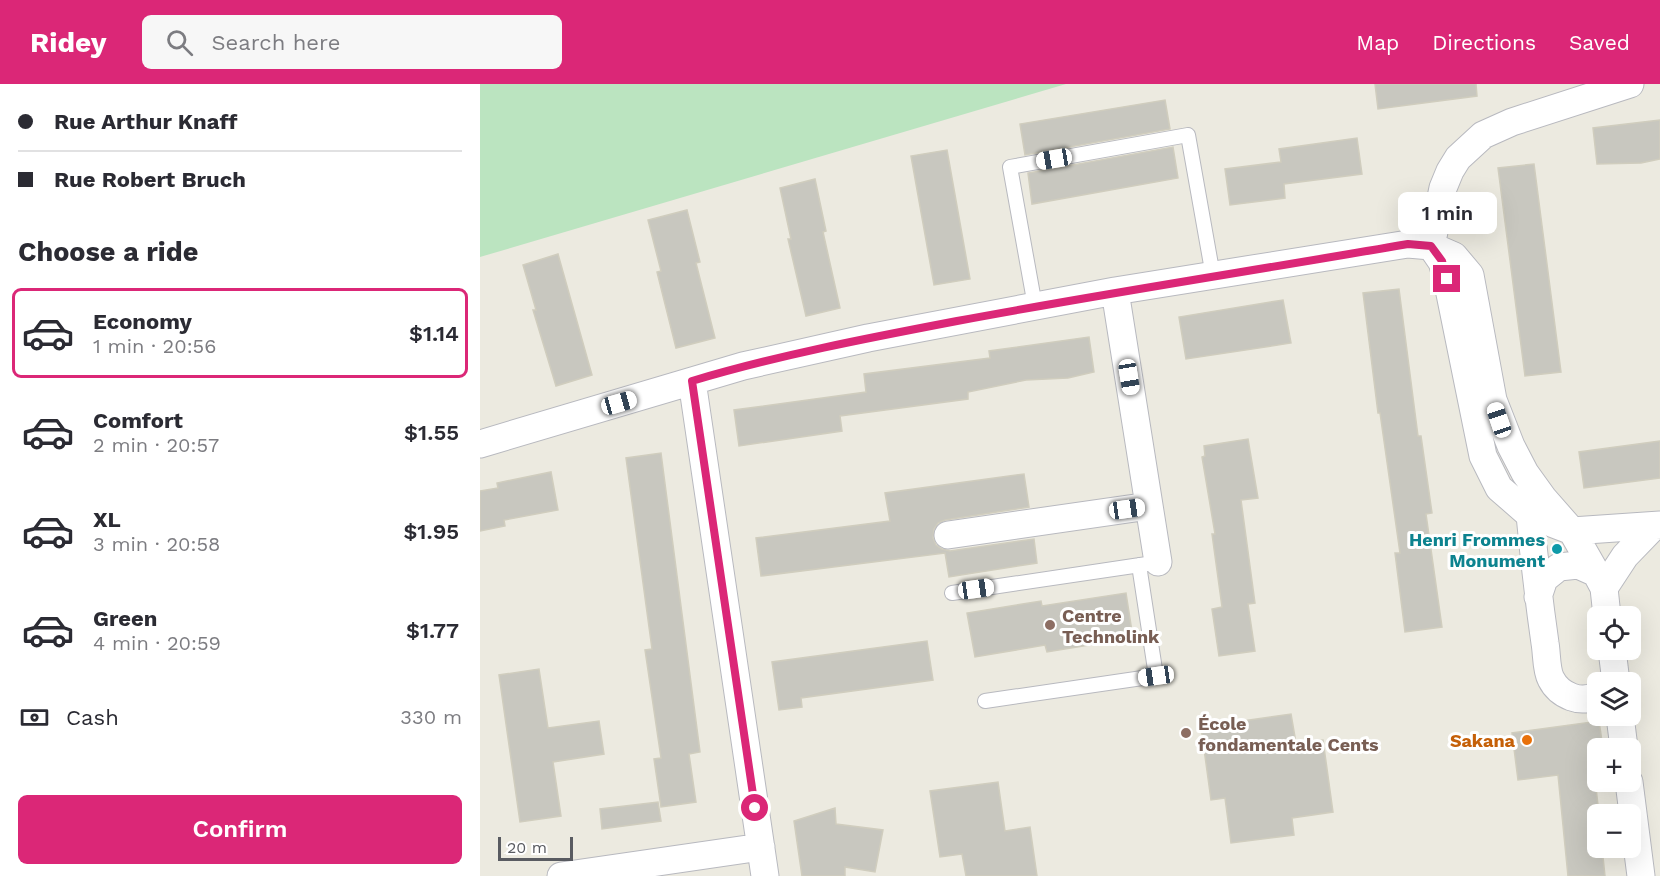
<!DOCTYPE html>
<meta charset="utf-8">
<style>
:root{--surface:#fff;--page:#f7f7f7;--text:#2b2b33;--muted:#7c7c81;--line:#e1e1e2;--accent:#db2777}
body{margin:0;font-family:"Work Sans",sans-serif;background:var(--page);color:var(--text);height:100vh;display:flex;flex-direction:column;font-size:22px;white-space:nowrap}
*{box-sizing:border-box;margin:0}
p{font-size:20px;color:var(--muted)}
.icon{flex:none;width:33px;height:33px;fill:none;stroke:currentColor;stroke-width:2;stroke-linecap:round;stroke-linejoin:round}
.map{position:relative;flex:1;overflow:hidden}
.details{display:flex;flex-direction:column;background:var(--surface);width:480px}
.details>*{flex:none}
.banner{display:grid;align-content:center;height:132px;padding:0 18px;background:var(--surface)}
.fabs{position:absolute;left:1107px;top:522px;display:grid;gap:12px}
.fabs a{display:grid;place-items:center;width:54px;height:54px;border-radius:9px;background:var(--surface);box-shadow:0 6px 24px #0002;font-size:30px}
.scale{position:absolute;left:18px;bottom:15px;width:75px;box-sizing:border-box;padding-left:6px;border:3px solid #595b61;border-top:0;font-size:16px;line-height:21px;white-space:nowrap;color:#595b61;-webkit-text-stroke:4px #fff;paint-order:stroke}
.end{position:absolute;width:27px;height:27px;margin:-14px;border:8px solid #db2777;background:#fff;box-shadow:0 0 0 3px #fff}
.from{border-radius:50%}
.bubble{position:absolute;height:42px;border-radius:9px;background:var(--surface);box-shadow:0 6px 24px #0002;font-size:20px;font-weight:600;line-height:42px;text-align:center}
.car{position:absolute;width:18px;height:36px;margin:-18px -9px;border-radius:8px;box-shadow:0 0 4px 2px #0007;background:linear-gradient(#fff 24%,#345 0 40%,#fff 0 76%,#345 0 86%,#fff 0)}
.banner b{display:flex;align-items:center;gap:21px;height:57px;font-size:22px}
.banner b+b{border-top:2px solid var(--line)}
.banner i{width:15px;height:15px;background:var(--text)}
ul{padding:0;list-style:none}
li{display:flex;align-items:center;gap:18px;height:90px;margin:0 12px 9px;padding:0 6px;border:3px solid transparent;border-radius:9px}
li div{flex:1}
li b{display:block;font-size:22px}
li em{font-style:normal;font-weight:600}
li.on{border-color:var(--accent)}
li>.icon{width:54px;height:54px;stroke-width:1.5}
h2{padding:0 18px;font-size:27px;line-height:72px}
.pay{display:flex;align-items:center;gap:15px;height:66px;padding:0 18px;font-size:22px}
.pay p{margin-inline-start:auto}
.action{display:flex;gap:12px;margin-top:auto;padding:12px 18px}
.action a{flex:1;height:69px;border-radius:9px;background:var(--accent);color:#fff;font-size:24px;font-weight:600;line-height:69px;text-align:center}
header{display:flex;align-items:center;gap:36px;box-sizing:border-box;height:84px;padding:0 30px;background:var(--accent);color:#fff}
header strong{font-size:28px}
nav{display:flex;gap:33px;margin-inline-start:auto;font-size:21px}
.search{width:420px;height:54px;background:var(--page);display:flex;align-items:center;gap:15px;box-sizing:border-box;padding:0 21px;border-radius:9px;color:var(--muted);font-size:22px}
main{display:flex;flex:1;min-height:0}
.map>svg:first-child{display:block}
.green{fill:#bbe4c0}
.building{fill:#c8c7bf;stroke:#d0cdbe;stroke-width:1.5}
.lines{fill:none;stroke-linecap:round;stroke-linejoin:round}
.service-casing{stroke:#b8b9bf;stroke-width:16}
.minor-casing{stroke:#b8b9bf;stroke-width:29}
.service{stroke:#fff;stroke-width:14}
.minor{stroke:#fff;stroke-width:27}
.route{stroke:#db2777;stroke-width:8}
.culture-dot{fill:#0f9aa8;stroke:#fff;stroke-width:2}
.education-dot{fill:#8d6e63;stroke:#fff;stroke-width:2}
.food-dot{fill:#e8710a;stroke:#fff;stroke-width:2}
.labels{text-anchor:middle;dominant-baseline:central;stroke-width:6;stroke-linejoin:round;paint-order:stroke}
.culture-label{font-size:18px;font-weight:bold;fill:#0d838f;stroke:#fff;text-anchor:end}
.education-label{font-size:18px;font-weight:bold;fill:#785e54;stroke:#fff;text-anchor:start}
.food-label{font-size:18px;font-weight:bold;fill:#c56008;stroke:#fff;text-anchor:end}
</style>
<header>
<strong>Ridey</strong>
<div class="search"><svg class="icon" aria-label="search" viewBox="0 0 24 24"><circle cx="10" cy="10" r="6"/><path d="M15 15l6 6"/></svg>Search here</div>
<nav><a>Map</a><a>Directions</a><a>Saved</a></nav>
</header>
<main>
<section class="details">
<div class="banner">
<b><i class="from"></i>Rue Arthur Knaff</b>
<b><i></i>Rue Robert Bruch</b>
</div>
<h2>Choose a ride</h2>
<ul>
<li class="on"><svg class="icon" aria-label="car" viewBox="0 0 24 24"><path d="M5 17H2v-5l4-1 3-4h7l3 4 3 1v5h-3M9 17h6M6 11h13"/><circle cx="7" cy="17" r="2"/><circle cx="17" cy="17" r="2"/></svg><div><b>Economy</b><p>1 min · 20:56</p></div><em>$1.14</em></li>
<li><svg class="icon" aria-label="car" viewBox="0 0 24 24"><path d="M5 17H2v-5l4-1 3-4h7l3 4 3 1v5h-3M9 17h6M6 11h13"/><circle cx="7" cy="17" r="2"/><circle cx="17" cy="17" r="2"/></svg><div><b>Comfort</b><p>2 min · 20:57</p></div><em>$1.55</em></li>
<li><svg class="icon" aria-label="car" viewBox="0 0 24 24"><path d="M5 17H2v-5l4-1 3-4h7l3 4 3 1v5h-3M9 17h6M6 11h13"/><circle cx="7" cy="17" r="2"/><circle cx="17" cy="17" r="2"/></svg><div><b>XL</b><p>3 min · 20:58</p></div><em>$1.95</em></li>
<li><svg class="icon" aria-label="car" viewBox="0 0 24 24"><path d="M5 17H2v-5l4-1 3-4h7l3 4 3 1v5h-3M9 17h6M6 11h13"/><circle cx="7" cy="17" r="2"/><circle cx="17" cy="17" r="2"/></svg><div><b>Green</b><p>4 min · 20:59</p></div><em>$1.77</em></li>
</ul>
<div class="pay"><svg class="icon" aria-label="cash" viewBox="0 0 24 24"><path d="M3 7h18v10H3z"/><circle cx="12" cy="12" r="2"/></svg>Cash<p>330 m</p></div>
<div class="action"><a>Confirm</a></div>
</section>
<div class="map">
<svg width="1180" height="792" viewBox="0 0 1180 792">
<rect width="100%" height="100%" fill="#eceae0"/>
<path class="green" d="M0,0H586L0,173Z"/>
<path class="building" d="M895,0H996L997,12L898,25Z
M685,16L690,45L545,71L540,40Z
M1180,36V75L1161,79L1117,80L1113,44Z
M877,54L882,90L804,100L805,114L750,121L745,85L801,78L799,65Z
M693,63L698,94L552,120L548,89Z
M467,66L490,195L454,201L431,72Z
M1054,80L1081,288L1045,292L1018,84Z
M335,95L346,147L343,148L360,224L326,232L308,155H311L300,104Z
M207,126L220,178L216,179L235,254L196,264L177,188L181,187L168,136Z
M78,170L112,291L76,302L53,226H56L43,181Z
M919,205L938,352H941L952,429L946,430L962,543L925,548L915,469H920L900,329H898L883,209Z
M803,216L811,259L706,275L699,233Z
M609,253L614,288L588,294L546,296L488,308V315L360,332L362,347L259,362L254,326L386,308L384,290L510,274L509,267Z
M768,355L778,414L761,416L775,519L768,520L775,567L739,572L732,525L742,523L732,450H735L722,373L725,372L724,362Z
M1180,357V394L1104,404L1099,368Z
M181,369L220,668L209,670L216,718L181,723L174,675L181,674L165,566L172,565L146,374Z
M71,388L78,426L24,436L25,442L0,447V407L18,404L17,399Z
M544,390L549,423L465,436L458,439L454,445L453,454L456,461L462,465L470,467L554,455L557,479L469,493L465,469L281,492L276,454L410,437L405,409Z
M646,509L653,554L567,568L565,561L495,573L487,529L561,517L562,522Z
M447,557L453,596L321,614L322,623L299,626L292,578Z
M59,585L68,644L119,637L124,670L73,678L81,732L40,738L19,591Z
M811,630L816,659L843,656L853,728L812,734L814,751L751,759L745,714L731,716L721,643Z
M1119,637L1123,664H1118V686H1114L1119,730L1118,764H1122L1125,792H1088L1078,691L1038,696L1032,649Z
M518,698L525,747L550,743L557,792H486L482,770L460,773L450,707Z
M178,718L181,737L122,745L120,725Z
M355,724L356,740L403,746L395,788L365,783V792H322L314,737Z"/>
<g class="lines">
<g class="service-casing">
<path id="service" d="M555,222L530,83L708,51L733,192
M472,509L667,480
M505,617L676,592L659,481"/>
</g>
<g class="minor-casing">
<path id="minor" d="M951,162L962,178L967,195L1003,372L1019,404L1050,431L1092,447L1180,441
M951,162L963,104L970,87L978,74L1003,51L1032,38L1150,0
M635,207L678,478
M212,297L285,792
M0,360L263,282L388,254L635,207L928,160L951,162L974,172L990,191L1013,316L1031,362L1045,389L1063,414L1092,447L1116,489L1124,504L1127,532
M1050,431C1054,474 1059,517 1065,559C1067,570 1066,586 1071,595C1079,611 1102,622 1118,610
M468,451L669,422
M1124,504L1145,472L1174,442
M1058,513L1064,495L1079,483L1098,481L1116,489
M1132,566L1136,598
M1140,632L1144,664
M1149,698L1161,792
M81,792L281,763"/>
</g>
<use href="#service" class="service"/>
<use href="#minor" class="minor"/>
</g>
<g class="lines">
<path class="route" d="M275,724L212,297C299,271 388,254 477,237C627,209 778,186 928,160L951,162L962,177L967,195"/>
</g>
<circle class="culture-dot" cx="1077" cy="465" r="6"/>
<g class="education-dot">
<circle cx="570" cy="541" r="6"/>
<circle cx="706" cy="649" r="6"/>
</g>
<circle class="food-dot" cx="1047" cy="656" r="6"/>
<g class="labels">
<g class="culture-label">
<text x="1065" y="455">Henri Frommes<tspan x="1065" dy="21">Monument</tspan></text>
</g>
<g class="education-label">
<text x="582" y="531">Centre<tspan x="582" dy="21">Technolink</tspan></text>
<text x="718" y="639">École<tspan x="718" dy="21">fondamentale Cents</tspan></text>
</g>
<g class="food-label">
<text x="1035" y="656">Sakana</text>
</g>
</g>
</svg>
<div class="fabs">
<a><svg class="icon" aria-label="locate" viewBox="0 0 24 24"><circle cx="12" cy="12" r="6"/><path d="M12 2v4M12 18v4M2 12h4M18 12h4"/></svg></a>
<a><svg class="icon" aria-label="layers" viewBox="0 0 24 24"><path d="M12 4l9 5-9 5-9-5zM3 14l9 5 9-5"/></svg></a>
<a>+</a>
<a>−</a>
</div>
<div class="scale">20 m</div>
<i class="end from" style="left:275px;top:724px"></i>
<i class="end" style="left:967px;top:195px"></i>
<div class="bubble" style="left:918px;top:108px;width:99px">1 min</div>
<i class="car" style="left:574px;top:75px;rotate:260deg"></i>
<i class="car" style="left:649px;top:293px;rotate:171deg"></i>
<i class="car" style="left:139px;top:319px;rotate:74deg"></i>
<i class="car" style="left:1019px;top:336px;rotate:341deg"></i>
<i class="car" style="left:647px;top:425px;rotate:82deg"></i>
<i class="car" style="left:496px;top:505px;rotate:82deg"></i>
<i class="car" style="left:676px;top:592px;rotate:262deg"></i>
</div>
</main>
